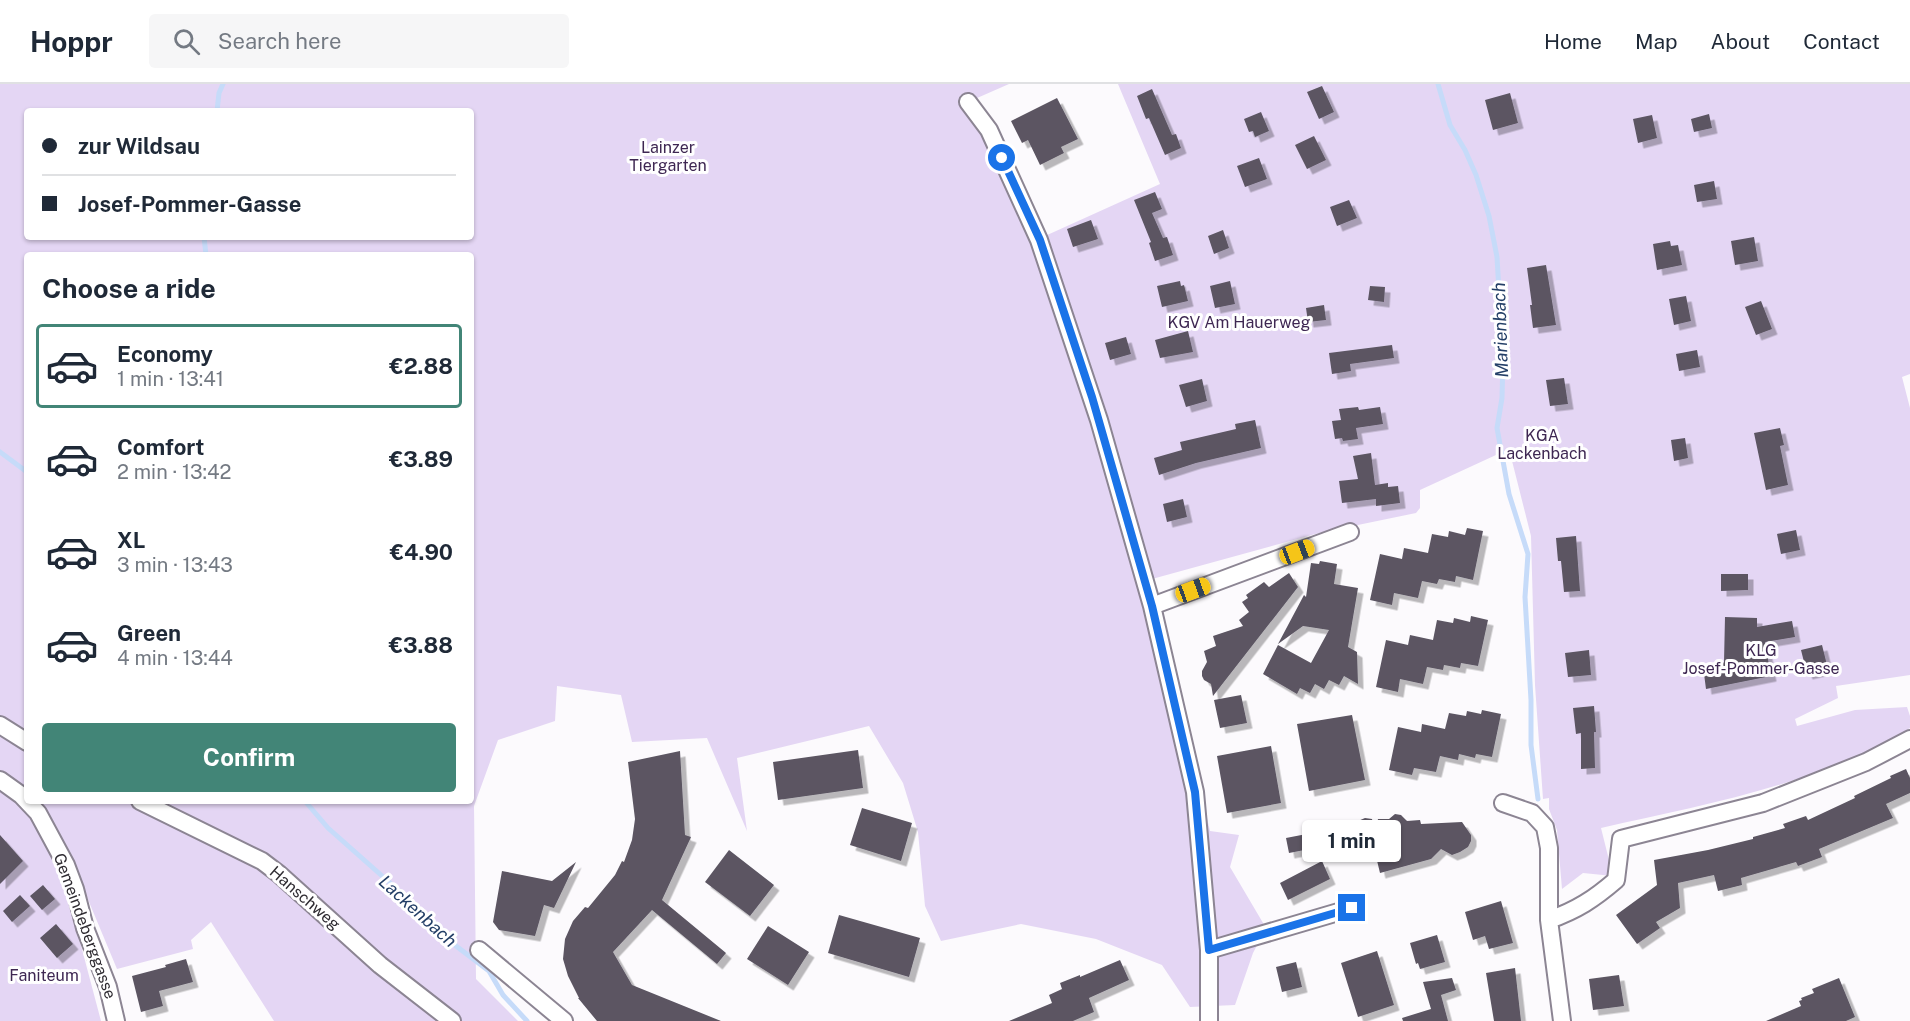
<!DOCTYPE html>
<meta charset="utf-8">
<style>
:root{--surface:#fff;--page:#f6f6f7;--text:#1f2937;--muted:#747a83;--line:#e0e1e3;--accent:#428577}
body{margin:0;font-family:"Public Sans",sans-serif;background:var(--page);color:var(--text);height:100vh;display:flex;flex-direction:column;font-size:22px;white-space:nowrap}
*{box-sizing:border-box;margin:0}
p{font-size:20px;color:var(--muted)}
.icon{flex:none;width:33px;height:33px;fill:none;stroke:currentColor;stroke-width:2;stroke-linecap:round;stroke-linejoin:round}
.map{position:relative;flex:1;overflow:hidden}
.side{position:absolute;left:24px;top:168px;width:450px;height:552px;display:flex;flex-direction:column;background:var(--surface);border-radius:6px;box-shadow:0 2px 4px #0004}
.side>*{flex:none}
.guide{position:absolute;left:24px;top:24px;width:450px;height:132px;border-radius:6px;box-shadow:0 2px 4px #0004;display:grid;align-content:center;height:132px;padding:0 18px;background:var(--surface)}
.end{position:absolute;width:27px;height:27px;margin:-14px;border:8px solid #1a73e8;background:#fff;box-shadow:0 0 0 3px #fff}
.from{border-radius:50%}
.bubble{position:absolute;height:42px;border-radius:6px;background:var(--surface);box-shadow:0 2px 4px #0004;font-size:20px;font-weight:700;line-height:42px;text-align:center}
.car{position:absolute;width:18px;height:36px;margin:-18px -9px;border-radius:8px;box-shadow:0 0 4px 2px #0007;background:linear-gradient(#f5c518 24%,#345 0 40%,#f5c518 0 76%,#345 0 86%,#f5c518 0)}
.guide b{display:flex;align-items:center;gap:21px;height:57px;font-size:22px}
.guide b+b{border-top:2px solid var(--line)}
.guide i{width:15px;height:15px;background:var(--text)}
ul{padding:0;list-style:none}
li{display:flex;align-items:center;gap:18px;height:84px;margin:0 12px 9px;padding:0 6px;border:3px solid transparent;border-radius:6px}
li div{flex:1}
li b{display:block;font-size:22px}
li em{font-style:normal;font-weight:700}
li.on{border-color:var(--accent)}
li>.icon{width:54px;height:54px;stroke-width:1.5}
h2{padding:0 18px;font-size:27px;line-height:72px}
.button{display:flex;gap:12px;margin-top:auto;padding:12px 18px}
.button a{flex:1;height:69px;border-radius:6px;background:var(--accent);color:#fff;font-size:24px;font-weight:700;line-height:69px;text-align:center}
header{display:flex;align-items:center;gap:36px;box-sizing:border-box;height:84px;padding:0 30px;background:var(--surface);border-bottom:2px solid var(--line)}
header strong{font-size:28px}
nav{display:flex;gap:33px;margin-inline-start:auto;font-size:21px}
.search{width:420px;height:54px;background:var(--page);display:flex;align-items:center;gap:15px;box-sizing:border-box;padding:0 21px;border-radius:6px;color:var(--muted);font-size:22px}
.map>svg:first-child{display:block}
.green{fill:#e4d6f4;fill-rule:evenodd}
.lines{fill:none;stroke-linecap:round;stroke-linejoin:round}
.stream{stroke:#c6dbf9;stroke-width:5}
.building{fill:#5b5562;filter:url(#shadow)}
.minor-casing{stroke:#8c8593;stroke-width:20}
.minor{stroke:#fff;stroke-width:16}
.route{stroke:#1a73e8;stroke-width:8}
.labels{text-anchor:middle;dominant-baseline:central;stroke-width:6;stroke-linejoin:round;paint-order:stroke}
.park-label{font-size:16px;fill:#3e2752;stroke:#fff}
.street-label{font-size:16px;fill:#2f2c32;stroke:#fff}
.water-label{font-size:18px;font-style:italic;fill:#243f67;stroke:#fff}
</style>
<header>
<strong>Hoppr</strong>
<div class="search"><svg class="icon" aria-label="search" viewBox="0 0 24 24"><circle cx="10" cy="10" r="6"/><path d="M15 15l6 6"/></svg>Search here</div>
<nav><a>Home</a><a>Map</a><a>About</a><a>Contact</a></nav>
</header>
<div class="map">
<svg width="1910" height="937" viewBox="0 0 1910 937">
<defs>
<filter id="shadow"><feDropShadow dx="5.5" dy="5.5" stdDeviation="0" flood-color="#0004"/></filter>
</defs>
<rect width="100%" height="100%" fill="#fcfafd"/>
<path class="green" d="M0,0H1009L968,18L965,25L979,18L995,42L1045,152L1160,100L1118,0H1910V290L1902,293L1910,324V591L1836,602L1838,614L1795,635L1797,642L1855,626L1907,623L1910,632V644C1821,700 1703,721 1601,744L1613,792L1583,789L1562,805L1557,746L1549,725V714L1543,715L1535,601L1531,452L1509,365L1420,406V424L1416,429L1319,449L1152,495L1210,747L1239,751L1230,783L1266,844L1253,869L1235,921L1190,923L1162,881L1096,855L1021,840L941,857L925,822L918,748L903,699L869,642L737,674L747,747L707,654L632,658L621,611L557,602L555,637L498,656L474,722L476,895L518,937H274L211,838L191,856L193,865L117,885L74,782L55,777L66,805L101,937H0ZM27,27H471V153H27ZM27,171H471V717H27Z"/>
<g class="lines">
<path class="stream" d="M1438,0L1450,41L1465,66L1476,91L1489,132L1497,173L1503,276L1502,314L1497,344L1509,410L1528,470L1525,513L1531,616V661L1538,715
M217,27L219,9L223,0
M204,153L206,171
M0,368L27,388
M305,717L328,744L425,830L456,862L489,887L503,911L527,937"/>
</g>
<path class="building" d="M1322,2L1334,28L1319,35L1307,8Z
M1152,5L1172,51L1176,50L1181,64L1165,71L1149,34L1146,35L1137,12Z
M1510,9L1518,39L1493,46L1485,16Z
M1057,14L1078,55L1061,63L1064,69L1040,81L1028,56L1022,59L1011,37Z
M1261,28L1269,47L1255,53L1253,47L1249,48L1244,35Z
M1709,30L1712,44L1694,48L1691,35Z
M1652,31L1657,54L1638,59L1633,35Z
M1314,52L1326,76L1307,85L1295,61Z
M1259,74L1267,95L1245,103L1237,82Z
M1714,97L1717,115L1697,118L1694,101Z
M1155,108L1162,125L1152,129L1163,154L1167,153L1173,171L1155,177L1149,159L1151,158L1134,116Z
M1349,116L1357,134L1337,142L1330,123Z
M1091,136L1098,155L1073,163L1067,145Z
M1223,146L1229,164L1214,170L1208,152Z
M1754,153L1758,177L1735,181L1731,157Z
M1670,157L1671,162L1678,161L1682,181L1657,186L1653,160Z
M1546,181L1556,241L1533,244L1530,221H1532L1527,184Z
M1180,197L1181,202L1184,201L1188,217L1162,223L1157,202Z
M1230,197L1235,220L1215,224L1210,202Z
M1370,202L1385,203L1384,218L1368,216Z
M1686,212L1691,237L1674,241L1669,215Z
M1761,217L1772,245L1756,251L1745,223Z
M1324,221L1326,236L1308,238L1306,224Z
M1188,247L1193,268L1160,274L1155,256Z
M1126,253L1131,270L1110,276L1105,259Z
M1392,261L1394,274L1350,280L1351,287L1332,290L1329,269Z
M1697,266L1700,283L1679,287L1676,270Z
M1564,294L1568,320L1550,322L1546,296Z
M1202,295L1207,317L1186,323L1179,301Z
M1358,323L1359,326L1380,323L1383,340L1356,344L1358,355L1343,357L1342,354L1335,355L1332,337L1341,336L1339,325Z
M1255,336L1261,364L1196,379L1159,391L1154,374L1182,366L1180,358L1236,345L1235,340Z
M1780,344L1784,361L1780,362L1788,401L1766,406L1754,349Z
M1685,354L1688,374L1674,377L1671,356Z
M1371,369L1375,401L1388,399V403L1398,402L1400,419L1376,422V415L1342,419L1339,397L1358,395L1353,372Z
M1183,415L1187,433L1167,438L1163,420Z
M1467,444L1483,447L1473,496L1456,492L1455,498L1439,495L1437,500L1422,497L1418,514L1394,509L1392,521L1370,516L1380,470L1402,475L1404,464L1428,469L1432,450L1448,453L1449,447L1465,451Z
M1796,446L1800,466L1781,470L1777,450Z
M1576,452L1580,507L1564,508L1561,477H1558L1556,454Z
M1320,477L1337,480L1334,500L1358,504L1348,563L1357,568L1358,600L1344,592L1339,601L1329,596L1324,605L1315,600L1310,609L1300,604L1297,610L1263,590L1278,561L1311,579L1329,546L1303,542L1278,560L1304,511L1306,513L1311,479L1319,480Z
M1289,489L1298,503L1213,612L1211,600L1204,596L1202,592V587L1207,578L1204,567L1216,562L1213,552L1243,542L1239,536L1249,528L1242,518L1248,514L1246,511L1264,498L1269,503Z
M1721,490H1748V506L1721,507Z
M1471,532L1488,536L1478,582L1461,579L1460,584L1444,581L1443,586L1427,583L1423,600L1400,595L1398,608L1376,603L1386,556L1408,561L1410,551L1433,556L1437,536L1453,539L1454,534L1470,538Z
M1725,533L1757,534V543L1792,537L1795,553L1765,558L1771,592L1706,605L1703,582L1722,580L1724,578Z
M1822,561L1828,585L1807,590L1801,566Z
M1589,566L1591,591L1568,593L1565,569Z
M1241,611L1247,639L1220,644L1214,616Z
M1594,622L1596,648H1594L1595,684L1581,685V649L1576,650L1573,624Z
M1482,626L1501,630L1492,673L1476,670L1475,674L1459,670L1458,676L1440,672L1436,688L1414,684L1412,691L1389,686L1398,643L1421,648L1422,640L1445,645L1449,629L1466,632L1467,627L1481,630Z
M1352,631L1365,696L1309,707L1297,640Z
M1271,662L1281,719L1227,729L1217,672Z
M858,666L863,704L778,716L773,678Z
M680,667L685,751L691,753L662,816L726,869L717,880L652,826L613,868L632,901L721,937H597L578,914H579L568,892L563,875L565,855L573,837L585,823L588,824L615,791L622,777L624,778L632,756L635,735L628,678Z
M1906,685L1910,694V709L1886,720L1893,734L1819,765L1822,773L1798,782L1796,778L1741,794L1742,801L1718,807L1714,791L1678,799L1680,824L1656,838L1660,844L1637,860L1616,831L1657,801L1654,776L1708,766L1753,755V753L1785,744L1783,740L1806,732L1808,736L1855,714L1854,712L1891,694L1890,692Z
M862,724L912,739L901,777L850,761Z
M1395,730L1401,731L1407,737L1420,736L1421,740L1462,738L1471,751V757L1468,763L1460,768L1452,771L1441,765L1431,775L1380,789L1373,760L1374,753L1359,756L1355,750L1354,743L1358,737L1365,734L1372,735L1375,749L1378,735H1389Z
M1317,748L1320,763L1289,769L1286,754Z
M0,751L23,777L0,800Z
M729,766L774,801L750,832L705,798Z
M1322,777L1330,795L1288,816L1280,799Z
M576,778L554,824L544,821L535,852L499,846L493,838L502,787L552,797Z
M43,801L55,815L42,826L30,812Z
M20,811L30,822L12,838L3,827Z
M1501,817L1513,859L1489,865L1485,852L1473,856L1465,828Z
M839,831L920,854L909,893L828,869Z
M56,840L73,860L57,874L40,854Z
M768,842L809,868L788,901L747,875Z
M1437,851L1445,878L1420,885L1418,879L1416,880L1410,859Z
M1377,867L1394,921L1358,933L1341,879Z
M186,875L193,898L159,907L163,922L141,928L132,892L166,883L165,881Z
M1120,876L1129,896L1089,914L1094,928L1073,937H1009L1052,919L1049,911L1062,905L1060,899L1080,891V893Z
M1296,878L1302,903L1282,908L1276,883Z
M1515,884L1521,937H1494L1486,889Z
M1619,891L1624,922L1593,926L1589,895Z
M1452,894L1456,906L1441,911L1448,937H1403L1402,934L1431,925L1423,898Z
M1839,894L1855,933L1846,937H1766L1801,922L1799,917L1802,916L1801,914L1814,909L1812,905Z"/>
<g class="lines">
<g class="minor-casing">
<path id="minor" d="M968,18L989,46L1039,156L1099,336L1152,522L1195,708L1209,866V937
M1152,522L1350,448
M0,641L27,658
M0,696L21,711L38,729L66,781L75,805L85,844L108,903L116,937
M140,717L262,777L279,790L380,881L452,937
M1503,719L1532,729L1545,743L1549,764V836L1562,937
M1549,836C1577,826 1594,815 1616,796L1621,755L1763,719L1866,678L1910,655
M479,866L564,937
M1209,866L1352,824"/>
</g>
<use href="#minor" class="minor"/>
</g>
<g class="lines">
<path class="route" d="M1002,74L1040,156L1092,313L1152,522L1195,708L1209,866L1352,824"/>
</g>
<g class="labels">
<g class="park-label">
<text x="668" y="63">Lainzer<tspan x="668" dy="18">Tiergarten</tspan></text>
<text x="1239" y="238">KGV Am Hauerweg</text>
<text x="1542" y="351">KGA<tspan x="1542" dy="18">Lackenbach</tspan></text>
<text x="1761" y="566">KLG<tspan x="1761" dy="18">Josef-Pommer-Gasse</tspan></text>
<text x="44" y="891">Faniteum</text>
</g>
<g class="street-label">
<text transform="translate(305 814) rotate(41)">Hanschweg</text>
<text transform="translate(85 842) rotate(70)">Gemeindeberggasse</text>
</g>
<g class="water-label">
<text transform="translate(1500 246) rotate(-92)">Marienbach</text>
<text transform="translate(418 827) rotate(42)">Lackenbach</text>
</g>
</g>
</svg>
<i class="end from" style="left:1002px;top:74px"></i>
<i class="end" style="left:1352px;top:824px"></i>
<div class="bubble" style="left:1302px;top:736px;width:99px">1 min</div>
<i class="car" style="left:1297px;top:468px;rotate:69deg"></i>
<i class="car" style="left:1193px;top:506px;rotate:70deg"></i>
<div class="guide">
<b><i class="from"></i>zur Wildsau</b>
<b><i></i>Josef-Pommer-Gasse</b>
</div>
<section class="side">
<h2>Choose a ride</h2>
<ul>
<li class="on"><svg class="icon" aria-label="car" viewBox="0 0 24 24"><path d="M5 17H2v-5l4-1 3-4h7l3 4 3 1v5h-3M9 17h6M6 11h13"/><circle cx="7" cy="17" r="2"/><circle cx="17" cy="17" r="2"/></svg><div><b>Economy</b><p>1 min · 13:41</p></div><em>€2.88</em></li>
<li><svg class="icon" aria-label="car" viewBox="0 0 24 24"><path d="M5 17H2v-5l4-1 3-4h7l3 4 3 1v5h-3M9 17h6M6 11h13"/><circle cx="7" cy="17" r="2"/><circle cx="17" cy="17" r="2"/></svg><div><b>Comfort</b><p>2 min · 13:42</p></div><em>€3.89</em></li>
<li><svg class="icon" aria-label="car" viewBox="0 0 24 24"><path d="M5 17H2v-5l4-1 3-4h7l3 4 3 1v5h-3M9 17h6M6 11h13"/><circle cx="7" cy="17" r="2"/><circle cx="17" cy="17" r="2"/></svg><div><b>XL</b><p>3 min · 13:43</p></div><em>€4.90</em></li>
<li><svg class="icon" aria-label="car" viewBox="0 0 24 24"><path d="M5 17H2v-5l4-1 3-4h7l3 4 3 1v5h-3M9 17h6M6 11h13"/><circle cx="7" cy="17" r="2"/><circle cx="17" cy="17" r="2"/></svg><div><b>Green</b><p>4 min · 13:44</p></div><em>€3.88</em></li>
</ul>
<div class="button"><a>Confirm</a></div>
</section>
</div>
